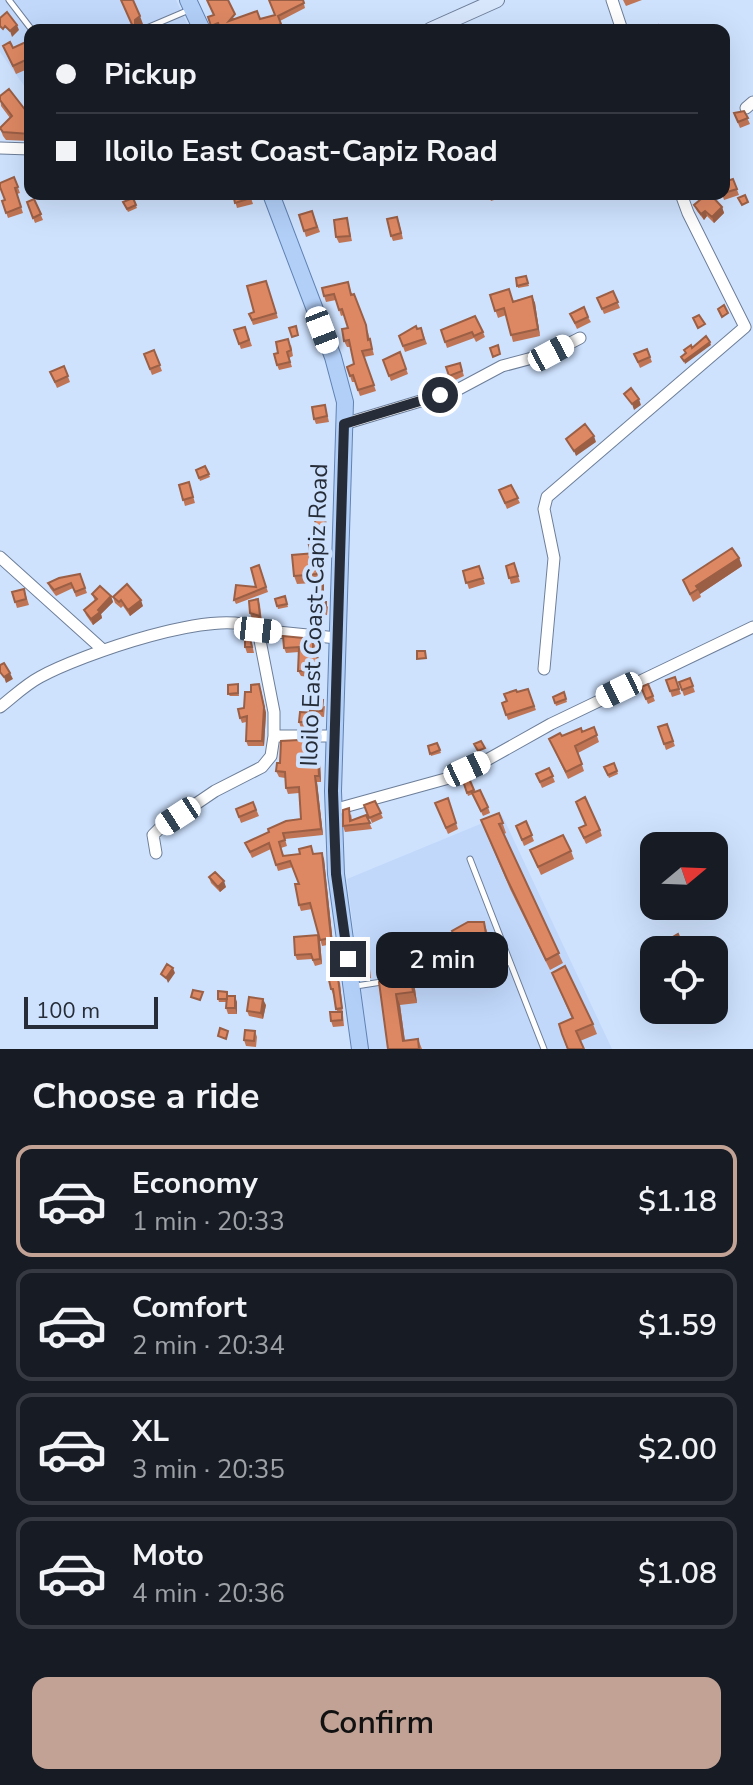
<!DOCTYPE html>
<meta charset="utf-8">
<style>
:root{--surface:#171b24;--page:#242831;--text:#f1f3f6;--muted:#9ea1a6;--line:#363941;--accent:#c1a295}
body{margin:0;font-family:"Nunito Sans",sans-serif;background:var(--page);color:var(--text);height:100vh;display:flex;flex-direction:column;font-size:30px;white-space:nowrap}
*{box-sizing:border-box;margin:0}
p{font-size:26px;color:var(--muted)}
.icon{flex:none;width:44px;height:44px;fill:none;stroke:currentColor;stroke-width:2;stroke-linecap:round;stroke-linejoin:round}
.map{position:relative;height:1049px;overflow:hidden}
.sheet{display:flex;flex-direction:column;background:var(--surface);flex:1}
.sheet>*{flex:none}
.guide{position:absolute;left:24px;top:24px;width:706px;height:176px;border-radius:16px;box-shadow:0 8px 32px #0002;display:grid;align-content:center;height:176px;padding:0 32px;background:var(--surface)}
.needle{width:52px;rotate:71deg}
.fabs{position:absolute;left:640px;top:832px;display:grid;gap:16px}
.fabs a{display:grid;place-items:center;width:88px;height:88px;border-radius:16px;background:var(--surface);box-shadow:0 8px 32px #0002;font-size:40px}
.scale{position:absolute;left:24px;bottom:20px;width:134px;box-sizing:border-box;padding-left:8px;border:4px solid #262d38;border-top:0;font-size:22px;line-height:28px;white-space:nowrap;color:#262d38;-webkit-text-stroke:6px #cee2fe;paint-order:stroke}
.end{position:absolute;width:36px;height:36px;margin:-18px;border:10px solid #262d38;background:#fff;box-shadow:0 0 0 4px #fff}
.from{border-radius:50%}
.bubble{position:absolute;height:56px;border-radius:16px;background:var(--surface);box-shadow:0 8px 32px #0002;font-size:26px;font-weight:600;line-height:56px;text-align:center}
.car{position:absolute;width:24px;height:48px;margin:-24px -12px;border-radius:10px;box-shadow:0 0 6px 2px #0007;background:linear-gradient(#fff 24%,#345 0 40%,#fff 0 76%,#345 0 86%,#fff 0)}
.guide b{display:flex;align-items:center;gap:28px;height:76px;font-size:30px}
.guide b+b{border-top:2px solid var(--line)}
.guide i{width:20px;height:20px;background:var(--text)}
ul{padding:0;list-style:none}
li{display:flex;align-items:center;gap:24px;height:112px;margin:0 16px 12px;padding:0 16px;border:4px solid var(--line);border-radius:16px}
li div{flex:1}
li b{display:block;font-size:30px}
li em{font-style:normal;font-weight:600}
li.on{border-color:var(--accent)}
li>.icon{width:72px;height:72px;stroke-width:1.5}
h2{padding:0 32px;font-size:36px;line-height:96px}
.action{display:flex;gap:16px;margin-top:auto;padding:16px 32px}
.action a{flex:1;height:92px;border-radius:16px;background:var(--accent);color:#111;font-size:32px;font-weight:600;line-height:92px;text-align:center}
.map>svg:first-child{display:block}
.built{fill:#c1d8fb}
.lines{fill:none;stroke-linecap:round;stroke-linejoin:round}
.lane-casing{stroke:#6d7e98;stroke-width:7}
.street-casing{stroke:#6d7e98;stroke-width:13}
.secondary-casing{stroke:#6d7e98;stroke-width:16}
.primary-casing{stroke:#6082b2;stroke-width:18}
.lane{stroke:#fff;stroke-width:5}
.street{stroke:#fff;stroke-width:11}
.secondary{stroke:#d9e7fc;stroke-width:14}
.primary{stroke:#b2cff8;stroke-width:16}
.wall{fill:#bf7555}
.shaded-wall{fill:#9b5f45}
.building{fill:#de8863;stroke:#9b5f45;stroke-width:2}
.route{stroke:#262d38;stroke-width:10}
.labels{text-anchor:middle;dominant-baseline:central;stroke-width:8;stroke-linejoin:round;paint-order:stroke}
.street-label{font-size:24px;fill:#262d38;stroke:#cee2fe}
</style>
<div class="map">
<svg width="753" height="1049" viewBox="0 0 753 1049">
<rect width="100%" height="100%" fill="#cee2fe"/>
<path class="built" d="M0,0H176L190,30H30V94L0,52Z
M502,815L612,1049H368L347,879Z"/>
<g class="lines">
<g class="lane-casing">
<path id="lane" d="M9,0L32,30
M142,30L189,10
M470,859L510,962
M356,986L510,962L544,1049"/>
</g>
<g class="street-casing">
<path id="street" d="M612,0L622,30
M746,108L753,102
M0,148L30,149
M344,424L457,390L502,366L551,353L580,338
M0,557L102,649
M258,630L337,638
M544,669L554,558L544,509L547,497L745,327L688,213L681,194
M0,707C13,697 25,685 40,677C78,656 222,604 258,630L274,712V736H334
M333,810L449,778L485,761L551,724L753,627
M156,853L153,835L159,829L215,791L262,767L271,756L274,736"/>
</g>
<g class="secondary-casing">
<path id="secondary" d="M430,30L497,0"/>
</g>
<g class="primary-casing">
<path id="primary" d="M188,0L202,30
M271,194L333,357L345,402L333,791L336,874L360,1049"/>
</g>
<use href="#lane" class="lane"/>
<use href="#street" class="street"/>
<use href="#secondary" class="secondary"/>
<use href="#primary" class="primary"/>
</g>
<path class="wall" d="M303,0L305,8L280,21L283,29L282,30H221L220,28L213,30L208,17L260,19L275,15Z
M623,0H642L626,6Z
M30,40V68L16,74L3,46L13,48Z
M0,96L30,116V141L6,140L3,136L0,128L10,118L1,106Z
M744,111L750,124L740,128L734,113Z
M14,177L20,193L17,194L23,213L8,218L2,201L5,200Z
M733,179L739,195L724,200L722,194H724V182Z
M130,194H151V196L133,199L137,208L128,212L123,202L132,198Z
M233,194H255L250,195L253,204L237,208Z
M488,194H499L500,198L491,201Z
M590,194H618L606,199L605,197L592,200Z
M34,199L43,220L35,223L27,202Z
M694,205L722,207L724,213L714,223L707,216L704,220L697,211Z
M312,211L320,232L306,237L299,215Z
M347,218L352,241L339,243L336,237Z
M399,222L403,239L393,241L391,236Z
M526,276L529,286L518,288L516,278Z
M266,281L278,318L253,325L249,314L254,312Z
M348,282L352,295L368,332L374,355L364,357L376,391L360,396L355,382H352L347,367L354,364L351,347H347L344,341L348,328L344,315L341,316L336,300L326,302L324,296Z
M613,291L620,308L604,314L597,298Z
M490,295L513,301L532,296L535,303L540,336L513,342L506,315L498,318Z
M570,314L588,317L591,322L577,329Z
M245,327L252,346L241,349L234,330Z
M421,328L427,344L405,352L399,336Z
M441,330L483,332L485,337L476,342L474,338L447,348Z
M291,345L293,356L289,358L292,367L279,370L277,365L278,353Z
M647,349L652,362L640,368L634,354Z
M154,350L162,371L152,375L144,354Z
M400,352L408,374L391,381L383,360Z
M460,363L464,376L451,382L446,367Z
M64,366L70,382L57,388L50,372Z
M325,405L329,422L316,424L314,419Z
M205,466L210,477L200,481L196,470Z
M189,482L195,503L185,506L179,485Z
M511,485L520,503L507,509L499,490Z
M316,506L318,519L327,524L328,534L318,535L315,519L310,520L309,517Z
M320,544L322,555L316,556L318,562L319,580H322L324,585V602L328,607L327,615L312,616L311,611L314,603V583L297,584L294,576L310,553V551Z
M739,558L742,566L700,594L701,597L693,602L683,580Z
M514,563L520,582L511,584L506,566Z
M259,565L268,592L236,604L234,600L256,587Z
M479,566L485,584L469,589L463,571Z
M80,574L87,593L76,597L73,588L56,596L50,588L48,583Z
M24,589L29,605L17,608L12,592Z
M92,594L111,596L113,602L101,614L102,618L93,625L86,615L84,610L95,601Z
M285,596L288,607L278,609L275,599Z
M113,597L143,606L130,616L123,606L121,608L115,603Z
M258,599L260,605L262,622L252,619L250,613Z
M252,644L254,653H247L245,647Z
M316,644L315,653L319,659L320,694H310L308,688L309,677L301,676L298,671L299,652L286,653L284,648Z
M675,677L681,694L672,697L666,680Z
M690,678L695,692L684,696L679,682Z
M238,684L239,696H230L228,694Z
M648,684L655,701L648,704L641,687Z
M528,689L536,710L508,720L502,703L507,702L517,692Z
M261,690L266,713L264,746H248L246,741V722L242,723L240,718L251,692Z
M564,692L567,702L556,706L553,697Z
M325,706L324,717L315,716V728H301L299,722L311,713L310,711Z
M667,724L675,746L666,750L658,727Z
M594,727L599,742L578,753L584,771L568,779L549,739L582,732Z
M437,743L441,753L431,756L428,746Z
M319,744L321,782H317L323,835L285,839L287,846L281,848L284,856L314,854L324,859L333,944L322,946L312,909L301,911L299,905V884L293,867L278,871L271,849L252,858L245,843L301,819L299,793L288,794L286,788L285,778L279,777L276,771L280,763Z
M614,763L618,774L609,778L604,767Z
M549,768L555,782L542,788L536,774Z
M468,776L475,792L488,807L490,813L483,816L473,794L468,796L462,778Z
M448,798L458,829L448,834L435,803Z
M375,801L383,818L372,823L364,805Z
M253,802L259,816L241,823L236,809Z
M499,813L506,833L504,834L563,963L550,970L510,889L485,830Z
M351,814L352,820L366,815L372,829L345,832L343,826Z
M526,821L534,841L524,846L516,826Z
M579,828L600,830L602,836L586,844Z
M530,850L571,851L574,859L541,875Z
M209,877L226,887L220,892L211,883Z
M484,922L487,931L490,948H474L462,955L452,931Z
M320,941L322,964L315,966L312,959L297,960L295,955Z
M666,941L682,944L685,949L670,950Z
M366,946L368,951L371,978L364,979L362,973Z
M552,973L593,1024L597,1034L580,1041L584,1049H567L562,1034L572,1019Z
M411,978L415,989L417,1003L400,1005L405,1041L418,1039L422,1049H388L379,982Z
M340,982L344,1026L333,1027L331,1021L337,1012L334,993L333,994L331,989Z
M228,996L237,1002V1014H228L226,1008V1002H219L218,999Z
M266,1005L263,1019L249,1016L247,1011Z
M255,1031L257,1037L256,1047L246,1046L244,1040Z"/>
<path class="shaded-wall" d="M140,16L143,24L137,27V30L135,20Z
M17,25L19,30L12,37L10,31Z
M722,207L724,213L714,223L712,217Z
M705,211L707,216L704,220L701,214Z
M532,296L535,303L540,336L538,329Z
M710,342L711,345L685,364L684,361Z
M639,399L641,405L634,410L632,404Z
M594,436L596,442L576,456L574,451Z
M315,553L318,562L320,583L317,574Z
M739,558L742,566L700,594L696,586Z
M322,580L324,585V607L322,602Z
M111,596L113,602L101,614L102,618L93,625L91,619Z
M141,600L143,606L130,616L128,610Z
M317,653L319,659L320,694L318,688Z
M10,673L13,679L6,683L4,677Z
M259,684L266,713L264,746L262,741Z
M317,739L319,744L321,782L319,776Z
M315,776L317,782L323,835L321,829Z
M322,853L324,859L333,944L331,938Z
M224,881L226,887L220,892L218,887Z
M318,935L320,941L322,964L320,959Z
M173,968L175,973L168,983L166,978Z
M411,978L415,989L417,1003L413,992Z
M396,994L400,1005L406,1049L403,1041Z
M235,996L237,1002V1014L235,1008Z
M263,999L266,1005L263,1019L261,1013Z"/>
<path class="building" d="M121,0H133L140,16L135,20V26L144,27L145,30H133L134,29Z
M207,0H228L235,14L229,21L257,11L260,19L275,15L269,0H303L304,3L278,16L281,24L276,26L277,30H221L218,23L211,26L208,17L214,15Z
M7,12L17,25L10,31L5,26L3,29L0,26V18Z
M658,25L660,30H648V29Z
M30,40V58L13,66L3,46L10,42L13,48Z
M9,89L30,116V134L3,132L0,128L12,116L0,100V96Z
M744,111L748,118L738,122L734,113Z
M14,177L18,187L15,188L21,207L6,213L2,201L5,200L0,187V183Z
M733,179L737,189L724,193V182Z
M233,194H249L251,198L235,203Z
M707,194H710L722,207L712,217L705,211L701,214L694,205Z
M745,195L748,202L742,205L738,198Z
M133,198L136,205L127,209L123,202Z
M34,199L41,214L33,218L27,202Z
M312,211L317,227L304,231L299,215Z
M397,217L401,233L391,236L387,219Z
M347,218L350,236L336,237L334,220Z
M526,276L528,283L517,286L516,278Z
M266,281L276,313L252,320L249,314L254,312L247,286Z
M348,282L351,295L354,294L366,325L368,340L370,339L372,349L362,351L374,385L358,390L353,375L350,376L347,367L354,364L349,340L344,341L342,329L348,328L342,309L339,310L334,294L324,296L322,288Z
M509,289L513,302L532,296L538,329L511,335L504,308L495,311L490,295Z
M613,291L618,302L602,309L597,298Z
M724,305L728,313L722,317L718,309Z
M584,307L588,317L575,323L570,314Z
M699,315L705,324L698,328L693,318Z
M475,316L483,332L474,336L472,332L445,342L441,330Z
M296,326L298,335L292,337L289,328Z
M416,326L417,329L421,328L424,339L403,346L399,336Z
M245,327L249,340L239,344L234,330Z
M706,336L710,342L684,361L681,357L686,353L684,350L691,345L692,348Z
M288,339L291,350L287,352L290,362L277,365L274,354L278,353L276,342Z
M498,345L500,354L493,357L490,348Z
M647,349L650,357L638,362L634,354Z
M154,350L160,365L150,369L144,354Z
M400,352L406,369L389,376L383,360Z
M460,363L462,371L449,376L446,367Z
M64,366L68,376L55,382L50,372Z
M631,388L639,399L632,404L624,394Z
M325,405L327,416L314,419L312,407Z
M585,424L594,436L574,451L566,439Z
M205,466L209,474L199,478L196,470Z
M189,482L193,497L183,500L179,485Z
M511,485L518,498L505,503L499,490Z
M316,506L317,516L309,517L308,507Z
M325,518L326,528L316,530L315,519Z
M318,538L320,550L310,551L308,540Z
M732,548L739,558L696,586L698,589L690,594L683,580Z
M315,553L317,574L294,576L292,555Z
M514,563L518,576L509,578L506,566Z
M259,565L266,587L234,600L236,585L256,587L251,568Z
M479,566L483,578L466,583L463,571Z
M80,574L85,588L75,592L71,583L54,590L48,583L59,578Z
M314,580H322V602H326V610L311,611L310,603H314Z
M127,584L141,600L128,610L121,600L119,602L113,597Z
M100,586L111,596L98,610L100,612L91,619L84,610L97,599L92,594Z
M24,589L26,599L15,602L12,592Z
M285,596L287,604L277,606L275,599Z
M258,599L260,616L250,613L249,601Z
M283,636L313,639V653H317L318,688H308L309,671H298L299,647L284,648Z
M245,638H250L252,647H245Z
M417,651H425L426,658L417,659Z
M4,663L10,673L4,677L0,672V665Z
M675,677L679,689L670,691L666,680Z
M690,678L693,686L682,690L679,682Z
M238,684V693L228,694V685Z
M259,684L264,707L262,741H246L247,716L240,718L238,709L244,708L245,692H251V685Z
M648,684L653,696L646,699L641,687Z
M528,689L534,706L506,715L502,703L507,701L504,694L516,690L517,692Z
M564,692L566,699L555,703L553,697Z
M311,699L323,700L322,711H310Z
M300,712L314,713L313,722H299Z
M667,724L673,741L664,744L658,727Z
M594,727L597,735L575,746L582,764L566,772L549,739L560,733L562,736L581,728L582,732Z
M317,739L319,776H315L321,829L283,833L285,840L279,842L283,856L300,854L299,849L311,846L313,854L322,853L331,938L320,940L310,903L299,905L295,884H299L290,861L276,865L269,843L250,852L245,843L269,832L268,829L286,821L301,819L299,787L286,788L285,772L276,771L277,763H280L281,741Z
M481,741L485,748L478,751L474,744Z
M437,743L440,750L430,754L428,746Z
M614,763L617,771L608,775L604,767Z
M549,768L553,776L540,782L536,774Z
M468,776L474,790L467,793L462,778Z
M480,790L488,807L481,811L472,793Z
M585,797L600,830L584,838L579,828L586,825L576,802Z
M448,798L456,823L446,828L435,803Z
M375,801L381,813L369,818L364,805Z
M253,802L256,810L239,817L236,809Z
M349,808L350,821L366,815L370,823L343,826V810Z
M499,813L503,823L499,824L559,953L546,960L507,879L481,820Z
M526,821L532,835L522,840L516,826Z
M563,835L571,851L538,867L530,850Z
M215,872L224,881L218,887L209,877Z
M468,922H484L487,940H471L459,946L452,931Z
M678,934L682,944L670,950L666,941Z
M318,935L320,959L313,960L311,954L295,955L294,937Z
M366,946L369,972L362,973L359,947Z
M167,964L173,968L166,978L161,974Z
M565,966L593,1024L576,1031L584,1049H568L562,1034L559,1024L573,1018L552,973Z
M338,978L342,1008L336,1009L333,989H331L329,980Z
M411,978L413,992L396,994L403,1041L418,1039L419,1049H388L379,982Z
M193,990L203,992L200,1000L191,997Z
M218,991L227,992V999H218Z
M227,996H235V1008H226Z
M249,997L263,999L261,1013L247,1011Z
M330,1012H342V1020L331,1021Z
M220,1028L228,1031L226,1039L218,1036Z
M245,1030L255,1031L254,1041L244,1040Z"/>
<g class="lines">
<path class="route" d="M348,959L336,874L333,791L344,424L440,395"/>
</g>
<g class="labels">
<g class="street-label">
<text transform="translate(314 615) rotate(-88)">Iloilo East Coast-Capiz Road</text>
</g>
</g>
</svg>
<div class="fabs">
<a><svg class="needle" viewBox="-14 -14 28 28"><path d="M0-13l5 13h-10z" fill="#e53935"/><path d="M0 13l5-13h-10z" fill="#9ea1a6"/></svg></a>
<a><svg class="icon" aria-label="locate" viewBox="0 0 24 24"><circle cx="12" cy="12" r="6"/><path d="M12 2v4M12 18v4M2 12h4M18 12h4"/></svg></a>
</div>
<div class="scale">100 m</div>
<i class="end from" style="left:440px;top:395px"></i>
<i class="end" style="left:348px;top:959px"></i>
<div class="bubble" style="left:376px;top:932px;width:132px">2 min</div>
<i class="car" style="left:322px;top:330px;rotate:159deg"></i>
<i class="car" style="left:551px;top:353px;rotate:62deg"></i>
<i class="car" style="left:258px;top:630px;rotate:96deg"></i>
<i class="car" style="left:619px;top:690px;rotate:244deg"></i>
<i class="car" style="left:467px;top:769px;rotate:65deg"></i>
<i class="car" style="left:178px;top:816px;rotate:237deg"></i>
<div class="guide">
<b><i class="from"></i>Pickup</b>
<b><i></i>Iloilo East Coast-Capiz Road</b>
</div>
</div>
<section class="sheet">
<h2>Choose a ride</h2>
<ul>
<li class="on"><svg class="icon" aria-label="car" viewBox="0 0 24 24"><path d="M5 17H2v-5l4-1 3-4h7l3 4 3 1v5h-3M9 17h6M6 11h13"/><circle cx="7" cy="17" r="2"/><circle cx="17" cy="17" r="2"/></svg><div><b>Economy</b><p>1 min · 20:33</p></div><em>$1.18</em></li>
<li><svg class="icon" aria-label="car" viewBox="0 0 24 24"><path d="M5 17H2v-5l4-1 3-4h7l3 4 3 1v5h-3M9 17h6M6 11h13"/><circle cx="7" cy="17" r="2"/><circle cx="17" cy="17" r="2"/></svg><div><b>Comfort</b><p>2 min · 20:34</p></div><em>$1.59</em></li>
<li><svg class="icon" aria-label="car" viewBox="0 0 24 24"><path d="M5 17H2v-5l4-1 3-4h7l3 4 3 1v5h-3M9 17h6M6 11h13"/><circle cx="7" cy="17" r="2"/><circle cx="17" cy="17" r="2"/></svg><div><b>XL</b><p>3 min · 20:35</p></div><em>$2.00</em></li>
<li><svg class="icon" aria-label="car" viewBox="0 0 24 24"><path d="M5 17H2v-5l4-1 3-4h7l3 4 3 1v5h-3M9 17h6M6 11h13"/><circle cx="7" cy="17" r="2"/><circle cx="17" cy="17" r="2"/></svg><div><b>Moto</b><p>4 min · 20:36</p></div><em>$1.08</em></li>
</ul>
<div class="action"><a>Confirm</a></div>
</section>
